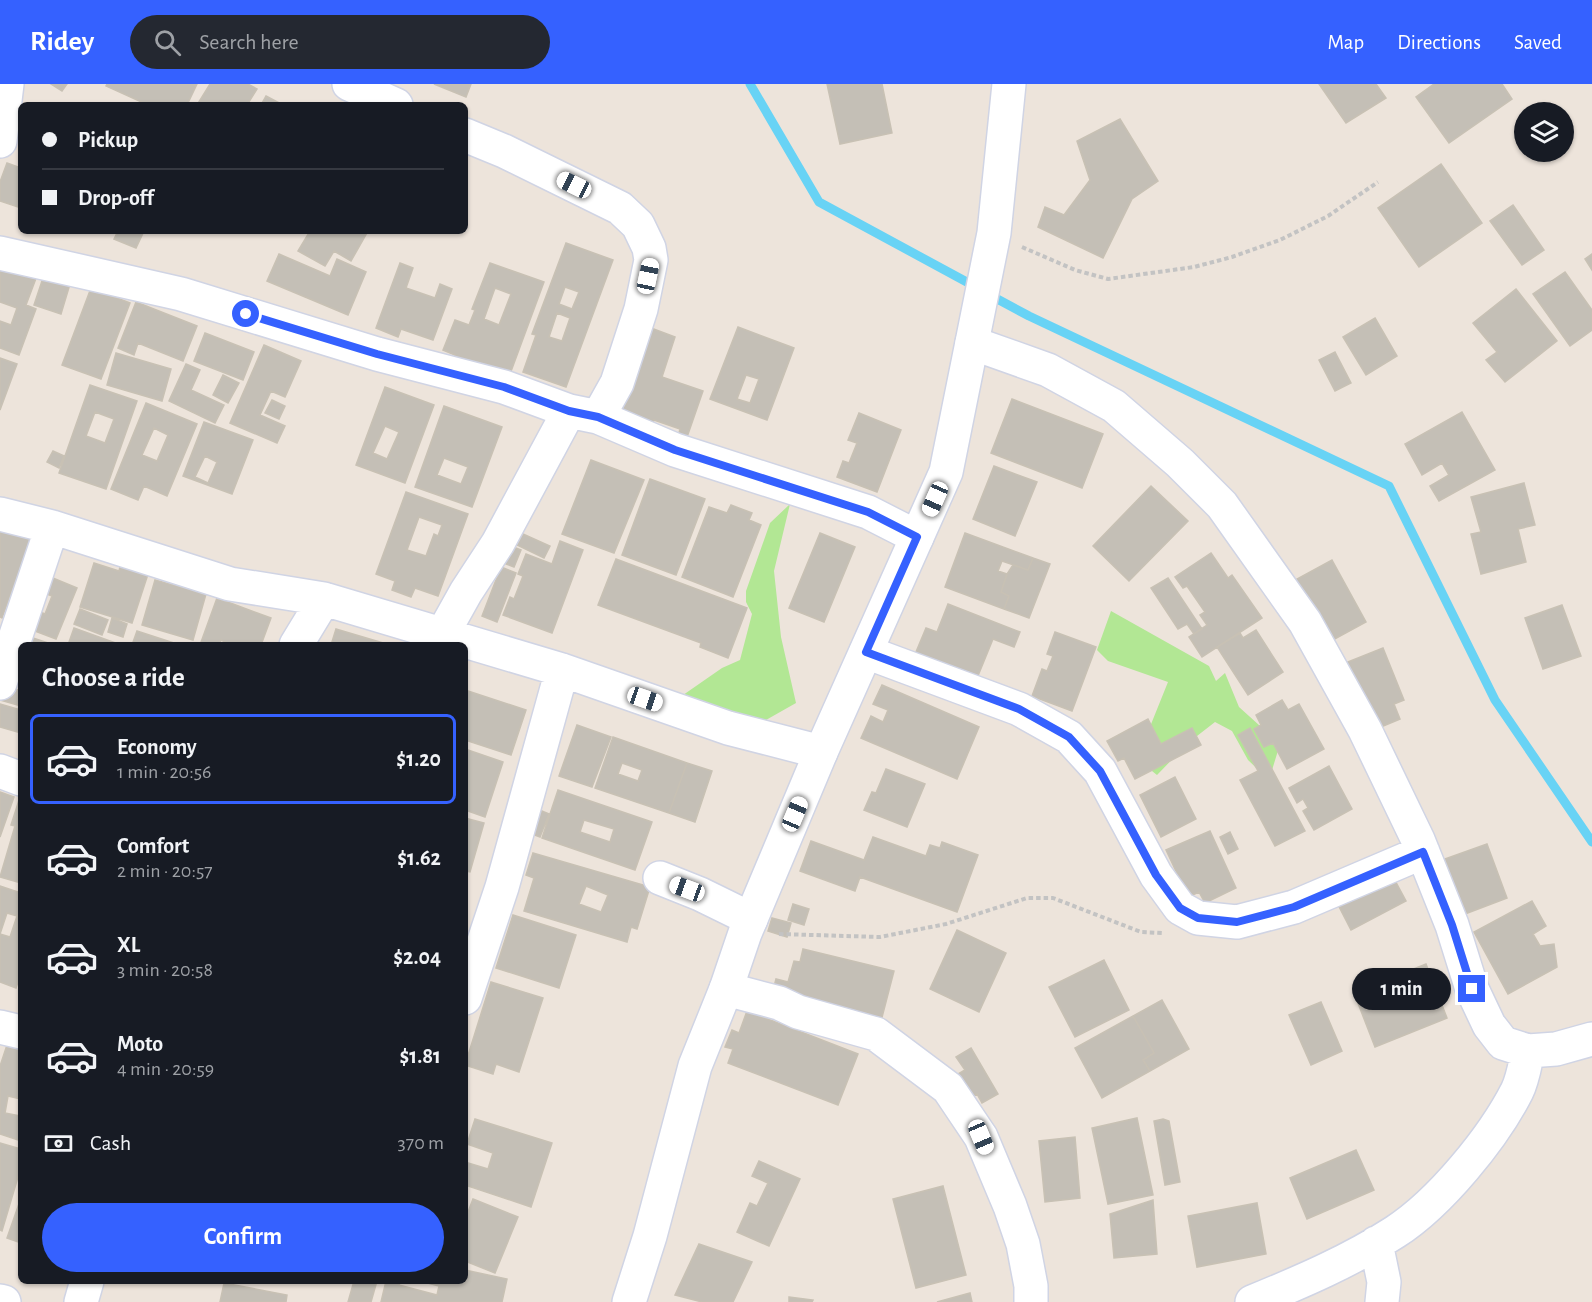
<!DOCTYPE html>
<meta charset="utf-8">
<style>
:root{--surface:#171b24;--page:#242831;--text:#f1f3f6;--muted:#9ea1a6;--line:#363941;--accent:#3561ff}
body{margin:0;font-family:"Alegreya Sans",sans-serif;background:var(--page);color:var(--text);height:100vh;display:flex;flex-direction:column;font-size:22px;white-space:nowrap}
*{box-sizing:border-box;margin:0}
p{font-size:20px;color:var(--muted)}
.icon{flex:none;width:33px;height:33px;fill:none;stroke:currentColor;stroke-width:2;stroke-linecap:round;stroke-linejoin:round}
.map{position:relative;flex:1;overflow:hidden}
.sheet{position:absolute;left:18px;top:558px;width:450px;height:642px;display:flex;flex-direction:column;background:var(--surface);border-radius:9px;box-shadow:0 2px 4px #0004}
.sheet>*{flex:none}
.guide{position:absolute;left:18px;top:18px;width:450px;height:132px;border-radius:9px;box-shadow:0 2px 4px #0004;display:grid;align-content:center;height:132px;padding:0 24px;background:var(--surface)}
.controls{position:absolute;left:1514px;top:18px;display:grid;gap:12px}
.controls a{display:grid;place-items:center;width:60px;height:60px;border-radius:50%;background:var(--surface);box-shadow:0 2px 4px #0004;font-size:30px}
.end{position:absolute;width:27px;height:27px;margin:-14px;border:8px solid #3561ff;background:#fff;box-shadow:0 0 0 3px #fff}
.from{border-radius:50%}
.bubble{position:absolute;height:42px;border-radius:21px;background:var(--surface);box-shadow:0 2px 4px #0004;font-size:20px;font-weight:700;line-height:42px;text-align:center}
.car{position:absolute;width:18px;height:36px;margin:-18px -9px;border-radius:8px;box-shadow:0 0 4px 2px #0007;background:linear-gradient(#fff 24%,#345 0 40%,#fff 0 76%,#345 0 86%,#fff 0)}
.guide b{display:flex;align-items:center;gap:21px;height:57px;font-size:22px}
.guide b+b{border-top:2px solid var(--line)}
.guide i{width:15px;height:15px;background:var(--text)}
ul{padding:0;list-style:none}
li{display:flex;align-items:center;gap:18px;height:90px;margin:0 12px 9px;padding:0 12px;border:3px solid transparent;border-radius:9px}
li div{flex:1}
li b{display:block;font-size:22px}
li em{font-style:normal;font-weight:700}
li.current{border-color:var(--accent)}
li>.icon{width:54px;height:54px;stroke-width:1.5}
h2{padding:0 24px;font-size:27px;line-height:72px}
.pay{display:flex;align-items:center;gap:15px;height:66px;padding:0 24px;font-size:22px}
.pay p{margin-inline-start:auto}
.primary-button{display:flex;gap:12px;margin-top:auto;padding:12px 24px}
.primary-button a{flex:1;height:69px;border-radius:36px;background:var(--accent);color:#fff;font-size:24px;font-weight:700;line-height:69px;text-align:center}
header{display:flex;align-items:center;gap:36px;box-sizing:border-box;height:84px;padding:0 30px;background:var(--accent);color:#fff}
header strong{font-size:28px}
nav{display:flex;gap:33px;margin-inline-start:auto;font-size:21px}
.search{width:420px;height:54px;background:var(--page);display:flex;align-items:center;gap:15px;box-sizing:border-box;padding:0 21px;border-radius:33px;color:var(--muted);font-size:22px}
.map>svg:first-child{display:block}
.green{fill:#b2e794}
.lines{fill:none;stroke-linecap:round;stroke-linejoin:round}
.stream{stroke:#68d3f5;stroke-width:9}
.building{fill:#c4bfb6;stroke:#c8c1b4;stroke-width:1.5;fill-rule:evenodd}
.street-casing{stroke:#d0d4e4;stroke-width:36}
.secondary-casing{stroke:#d0d4e4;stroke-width:36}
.path{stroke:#c3c3c3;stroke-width:4;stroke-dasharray:4.5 3;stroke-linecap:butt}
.street{stroke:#fff;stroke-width:33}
.secondary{stroke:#fff;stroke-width:33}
.route{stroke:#3561ff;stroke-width:8}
</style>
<header>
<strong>Ridey</strong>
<div class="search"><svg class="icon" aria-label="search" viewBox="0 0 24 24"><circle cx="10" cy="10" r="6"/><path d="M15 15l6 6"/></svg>Search here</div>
<nav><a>Map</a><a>Directions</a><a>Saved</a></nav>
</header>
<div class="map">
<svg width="1592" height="1218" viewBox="0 0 1592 1218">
<rect width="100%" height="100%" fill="#ede4db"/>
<path class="green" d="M790,420L774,487L781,553L796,619L757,641L673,618L722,584L740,576L752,530L746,518V507L770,439Z
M1111,527L1209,582L1216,597L1225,589L1239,623L1280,660L1269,696L1248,676L1232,647L1215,638L1188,659L1157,691L1137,675L1168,598L1108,577L1097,566Z"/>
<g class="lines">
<path class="stream" d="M750,0L819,118L976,203
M988,210L1029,232L1389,402L1495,616L1592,758"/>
</g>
<path class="building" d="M51,0H67L62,7Z
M107,0H197L187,21H148L106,2Z
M210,0H248L257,5L247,21H197Z
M434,0H471L466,13Z
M827,0H882L892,49L840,60Z
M1319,0H1376L1386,14L1346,39Z
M1434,0H1502L1512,15L1449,59L1416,13Z
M266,12L283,21H261Z
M1120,35L1158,97L1132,115L1103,174L1038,143L1045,123L1064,131L1090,96L1077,57Z
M7,79L21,84V124L0,117V98Z
M1441,80L1482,139L1419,183L1378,124Z
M1513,121L1544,166L1522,181L1490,137Z
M118,147H144L136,164L114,155Z
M310,147H368L351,177L334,167L325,182L298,167Z
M566,159L613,176L566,303L523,288L536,251L532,250ZM565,203L579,208L572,225L559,220ZM557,229L570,234L562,257L549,253Z
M279,170L330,192L337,175L366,188L348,231L267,197Z
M1592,170V186L1585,175Z
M0,175L38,189L26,221L36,225L19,271L0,264V237L11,241L17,224L0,218Z
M400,179L413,184L406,204L435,214L440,200L452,205L433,256L401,245L398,253L376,244Z
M490,179L544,198L510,290L479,279L476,288L452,279L455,271L443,266L455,236L469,241L475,226L472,225ZM495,204L511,210L499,241L484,235Z
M1565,188L1592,226V246L1570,262L1533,210Z
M44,191L70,200L61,230L34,221Z
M91,204L130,219L101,295L62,281Z
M1516,205L1557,257L1505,298L1486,276L1497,268L1473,239Z
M136,218L197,242L183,277L138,259L134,271L118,264Z
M1375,234L1397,272L1366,291L1343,253Z
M738,243L794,264L767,336L710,315ZM746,291L759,295L750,319L737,315Z
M651,244L675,253L662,293L703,307L686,356L678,353L680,345L654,336L651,344L619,333Z
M205,249L254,268L243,296L194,277Z
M264,261L301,277L285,313L271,307L260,331L285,342L277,359L230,339Z
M1335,268L1351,299L1335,307L1319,276Z
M116,269L171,285L162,317L107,301Z
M0,274L17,280L0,326Z
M186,280L200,286L191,306L224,321L215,339L169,317Z
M223,291L239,299L228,319L213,311Z
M90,301L137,317L106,405L59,389ZM95,328L114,335L105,359L86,352Z
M385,303L434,321L405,399L356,381ZM385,342L399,348L387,375L373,369Z
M1012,315L1103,350L1082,404L991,369Z
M272,316L285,322L279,335L265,329Z
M146,319L197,340L167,412L144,402L138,416L111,405ZM154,344L168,351L157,377L142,371Z
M444,322L502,343L472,423L415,403ZM444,374L468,383L461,400L437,391Z
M1462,328L1495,386L1439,417L1430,402L1449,391L1442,379L1422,391L1405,360Z
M859,329L901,346L877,408L837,393L843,377L849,379L857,359L848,356Z
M204,338L253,356L232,410L183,392ZM205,372L217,378L208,399L195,393Z
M53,367L64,372L59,384L47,378Z
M591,376L644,396L614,469L562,450Z
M994,382L1037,398L1015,452L973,435Z
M650,395L705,415L676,491L622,471Z
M1524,399L1535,441L1518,445L1526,478L1481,490L1471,450L1481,448L1471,413Z
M1151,402L1188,437L1129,497L1093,462Z
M406,408L468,430L438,512L415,504L411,513L392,506L395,497L376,490ZM419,433L442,441L438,452L434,450L426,472L407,466Z
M731,421L752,429L749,436L761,441L733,513L682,493L709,423L727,429Z
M0,437L17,450L31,455L2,534L0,533Z
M820,449L855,463L824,538L789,524Z
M965,449L1033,474L1028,486L1002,477L998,487L1007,490L1001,508L1009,512L1004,525L945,503Z
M523,450L550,462L544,474L517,461Z
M560,457L583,466L552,549L503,531L510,513L514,515L523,492L518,490L526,470L552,480Z
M508,461L521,466L514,483L501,478Z
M1211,469L1228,494L1232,491L1262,534L1202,573L1189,553L1207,541L1200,531L1205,528L1187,502L1183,504L1175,493Z
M1033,474L1050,480L1029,534L1004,525L1009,512L1001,508L1007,490L1013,481L1028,486Z
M122,475L150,484L132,539L80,523L94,479L119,487Z
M616,475L747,524L728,574L700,563L701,559L598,521Z
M1332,476L1366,538L1320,563L1286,501Z
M501,483L516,489L497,538L482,532Z
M48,492L77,504L56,555L14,539L21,520L45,530L52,512L42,508Z
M1168,494L1202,545L1194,550L1187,540L1178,545L1151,504Z
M155,496L206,510L193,556L142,541Z
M217,514L271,534L261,561H231L221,556L218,561H200Z
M948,520L1020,548L1014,563L993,555L973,604L925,586L916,568L926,544L937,548Z
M1562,521L1581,572L1543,585L1525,534Z
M80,525L108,536L102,551L74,540Z
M112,534L127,540L123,553L108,548Z
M74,544L121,561H76L69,558Z
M336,545L390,561H331Z
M1256,546L1283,588L1248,611L1217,563L1240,549L1243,554Z
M12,547L54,561H21Z
M137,547L180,561H132Z
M1055,548L1096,563L1072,627L1032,612L1042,585L1047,587L1053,572L1047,570Z
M1383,564L1404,616L1394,620L1400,635L1376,645L1343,580Z
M0,585L9,603L21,607V622L0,616Z
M882,601L979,643L957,695L861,654L871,632L883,638L888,626L873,620Z
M465,606L526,626L511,671L465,656Z
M1282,616L1288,626L1299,620L1324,665L1287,685L1273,659L1264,663L1254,645L1261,641L1256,631Z
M0,620L21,626V649L0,643Z
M1148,635L1161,660L1192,644L1201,661L1135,695L1124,674L1118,677L1107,657Z
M577,641L611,653L592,703L559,692Z
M1250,644L1305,747L1275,762L1240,696L1258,687L1238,651Z
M613,653L687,679L669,729L595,704ZM622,679L642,686L638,697L618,690Z
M465,665L503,678L485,733L465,726Z
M687,679L712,687L695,738L669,729Z
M1329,682L1352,725L1314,746L1303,727L1308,724L1303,715L1297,719L1289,704Z
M886,685L925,700L907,743L864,726L872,708L876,709Z
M1175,693L1196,735L1161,753L1140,711Z
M558,706L652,738L635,786L542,754ZM584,736L614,745L610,758L580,748Z
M0,708L14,713L0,753Z
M21,710L20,774L21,799L0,793L15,742L11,741Z
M537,725L549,730L540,753L527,748Z
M465,734L484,739L470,788L465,787Z
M1210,747L1236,804L1205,819L1199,808L1188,813L1166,766Z
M1230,748L1238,765L1228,770L1220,753Z
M873,753L926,772L930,761L940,764L942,758L978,771L957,828L860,793L855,807L800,787L811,757L864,776Z
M1487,760L1507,814L1465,830L1445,775Z
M533,769L650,803L637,845L631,843L627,858L524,827L534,794L526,791ZM586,802L608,811L601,828L579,820Z
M1384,776L1406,817L1351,846L1330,805Z
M0,802L21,809V889L16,904L0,898ZM7,829L17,832L10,853L0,850Z
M1532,817L1546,842L1533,850L1540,862L1554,860L1557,883L1508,910L1474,848Z
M793,820L809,825L804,841L788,836Z
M513,831L576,851L559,904L496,884Z
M772,834L791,839L787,853L768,847Z
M957,846L1006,869L979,928L930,905Z
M803,865L894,887L880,941L771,914L776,895L788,898L794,877L800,878Z
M1104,876L1129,926L1075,953L1049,903Z
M1426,880L1447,934L1375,963L1354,909Z
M491,898L543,914L519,988L496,980L493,990L465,981Z
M1162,916L1189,965L1150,987L1143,976L1154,969L1133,932Z
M1321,918L1342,967L1311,981L1289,931Z
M747,927L858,970L838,1021L728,979L733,965L725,963L732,946L739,949Z
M1133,932L1154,969L1143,976L1150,987L1102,1014L1075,964Z
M7,961L21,965V1015L8,1012L5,1029L21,1032V1057L0,1050V982Z
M971,964L998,1010L982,1019L977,1010L971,1013L958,990L965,986L956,973Z
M1137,1034L1153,1111L1108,1120L1092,1044Z
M475,1035L552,1059L531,1123L465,1101V1078L488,1085L493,1069L467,1060Z
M1163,1035L1169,1037L1180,1098L1165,1101L1154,1037Z
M1075,1053L1080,1114L1045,1118L1039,1057Z
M0,1059L21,1065V1083L2,1147L0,1146Z
M1356,1066L1374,1106L1307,1135L1290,1094Z
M759,1077L800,1095L769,1162L737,1148L750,1119L757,1122L768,1099L752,1092Z
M943,1102L966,1191L916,1204L893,1115Z
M21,1114V1159L7,1154Z
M473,1115L518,1133L495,1189L465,1177V1136Z
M1153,1116L1157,1170L1114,1174L1110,1130Z
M1257,1119L1266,1170L1197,1183L1188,1132Z
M699,1160L752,1178L733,1218H702L675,1211Z
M465,1186L507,1195L502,1218H381L386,1197H400L399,1201L437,1211L439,1202L420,1197H465Z
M354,1197H377L371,1218H348Z
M224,1199L287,1211L286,1218H220Z
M970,1209L972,1218H937Z
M789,1213L813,1216L812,1218H789Z"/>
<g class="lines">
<g class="street-casing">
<path id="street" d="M349,0L396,21
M465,51L504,67L620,124L638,141L649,164L651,176L641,225L617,299L598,333
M0,57L7,0
M0,169L181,210L377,270L504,303L569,327L598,333L675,366L868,428L917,453
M972,259L1048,286L1114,322L1180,379L1222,421L1305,538L1365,646L1418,756L1452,841L1472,905L1489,941L1503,959L1528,967L1556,965L1592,955
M0,430L52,443L230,500L324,515L562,586L728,644L821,668
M442,551L466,508L498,459L569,327
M296,561L324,515
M866,568L1019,625L1069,653L1100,687L1156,791L1180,824L1198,834L1237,838L1294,823L1423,768
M0,599L52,443
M0,687L21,695
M660,794L700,810L751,835
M726,905L779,919L798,928L876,950L948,1004L981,1053L1010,1122L1023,1160L1031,1202V1218
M465,914L502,803L562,586
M0,943L21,948
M1376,1159L1384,1198L1382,1218
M0,1217L4,1218
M81,1218L87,1197
M1252,1218C1301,1198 1350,1177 1395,1148C1440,1119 1493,1054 1517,1007C1523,995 1525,980 1528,967"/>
</g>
<g class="secondary-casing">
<path id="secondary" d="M629,1218L650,1152L695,982L726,905L745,849L821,668L946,388L994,149L1009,0"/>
</g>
<path class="path" d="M1022,163L1075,186L1108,195L1194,183L1232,173L1280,156L1328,132L1378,98
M779,850L880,853L946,840L1027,814H1053L1141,848L1162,849"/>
<use href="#street" class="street"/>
<use href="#secondary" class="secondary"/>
</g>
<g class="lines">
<path class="route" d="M246,230L377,270L504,303L569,327L598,333L675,366L868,428L917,453L866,568L1019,625L1069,653L1100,687L1156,791L1180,824L1198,834L1237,838L1294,823L1423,768L1452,841L1472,905"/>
</g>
</svg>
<div class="controls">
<a><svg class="icon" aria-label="layers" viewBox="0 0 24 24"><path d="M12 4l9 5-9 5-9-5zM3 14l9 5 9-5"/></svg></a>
</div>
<i class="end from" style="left:246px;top:230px"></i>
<i class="end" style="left:1472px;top:905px"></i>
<div class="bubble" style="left:1352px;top:884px;width:99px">1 min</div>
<i class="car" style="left:574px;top:101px;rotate:296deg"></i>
<i class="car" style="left:648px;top:192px;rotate:12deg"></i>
<i class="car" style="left:935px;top:415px;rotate:204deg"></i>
<i class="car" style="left:645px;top:615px;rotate:109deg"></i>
<i class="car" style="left:795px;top:730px;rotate:23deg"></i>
<i class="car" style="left:687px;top:805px;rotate:290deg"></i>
<i class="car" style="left:981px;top:1053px;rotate:157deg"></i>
<div class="guide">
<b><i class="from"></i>Pickup</b>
<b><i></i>Drop-off</b>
</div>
<section class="sheet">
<h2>Choose a ride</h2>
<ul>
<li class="current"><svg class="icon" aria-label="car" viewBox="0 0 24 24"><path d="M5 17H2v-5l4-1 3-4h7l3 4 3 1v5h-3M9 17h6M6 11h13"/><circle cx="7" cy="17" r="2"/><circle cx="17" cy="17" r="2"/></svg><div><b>Economy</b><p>1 min · 20:56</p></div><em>$1.20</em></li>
<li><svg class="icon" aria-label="car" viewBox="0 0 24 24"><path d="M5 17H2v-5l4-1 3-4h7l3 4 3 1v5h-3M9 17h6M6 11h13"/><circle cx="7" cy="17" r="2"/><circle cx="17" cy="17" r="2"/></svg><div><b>Comfort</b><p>2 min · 20:57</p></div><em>$1.62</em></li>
<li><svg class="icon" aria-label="car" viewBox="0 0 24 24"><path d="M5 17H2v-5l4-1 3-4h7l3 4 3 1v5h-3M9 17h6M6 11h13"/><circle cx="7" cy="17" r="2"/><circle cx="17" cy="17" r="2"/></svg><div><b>XL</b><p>3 min · 20:58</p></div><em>$2.04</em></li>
<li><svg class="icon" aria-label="car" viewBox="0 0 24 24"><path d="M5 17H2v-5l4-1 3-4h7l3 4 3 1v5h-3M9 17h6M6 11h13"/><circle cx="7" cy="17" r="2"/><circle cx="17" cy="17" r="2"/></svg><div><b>Moto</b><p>4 min · 20:59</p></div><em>$1.81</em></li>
</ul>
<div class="pay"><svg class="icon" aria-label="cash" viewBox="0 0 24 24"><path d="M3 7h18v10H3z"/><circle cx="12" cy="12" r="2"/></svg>Cash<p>370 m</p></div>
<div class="primary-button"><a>Confirm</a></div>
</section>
</div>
